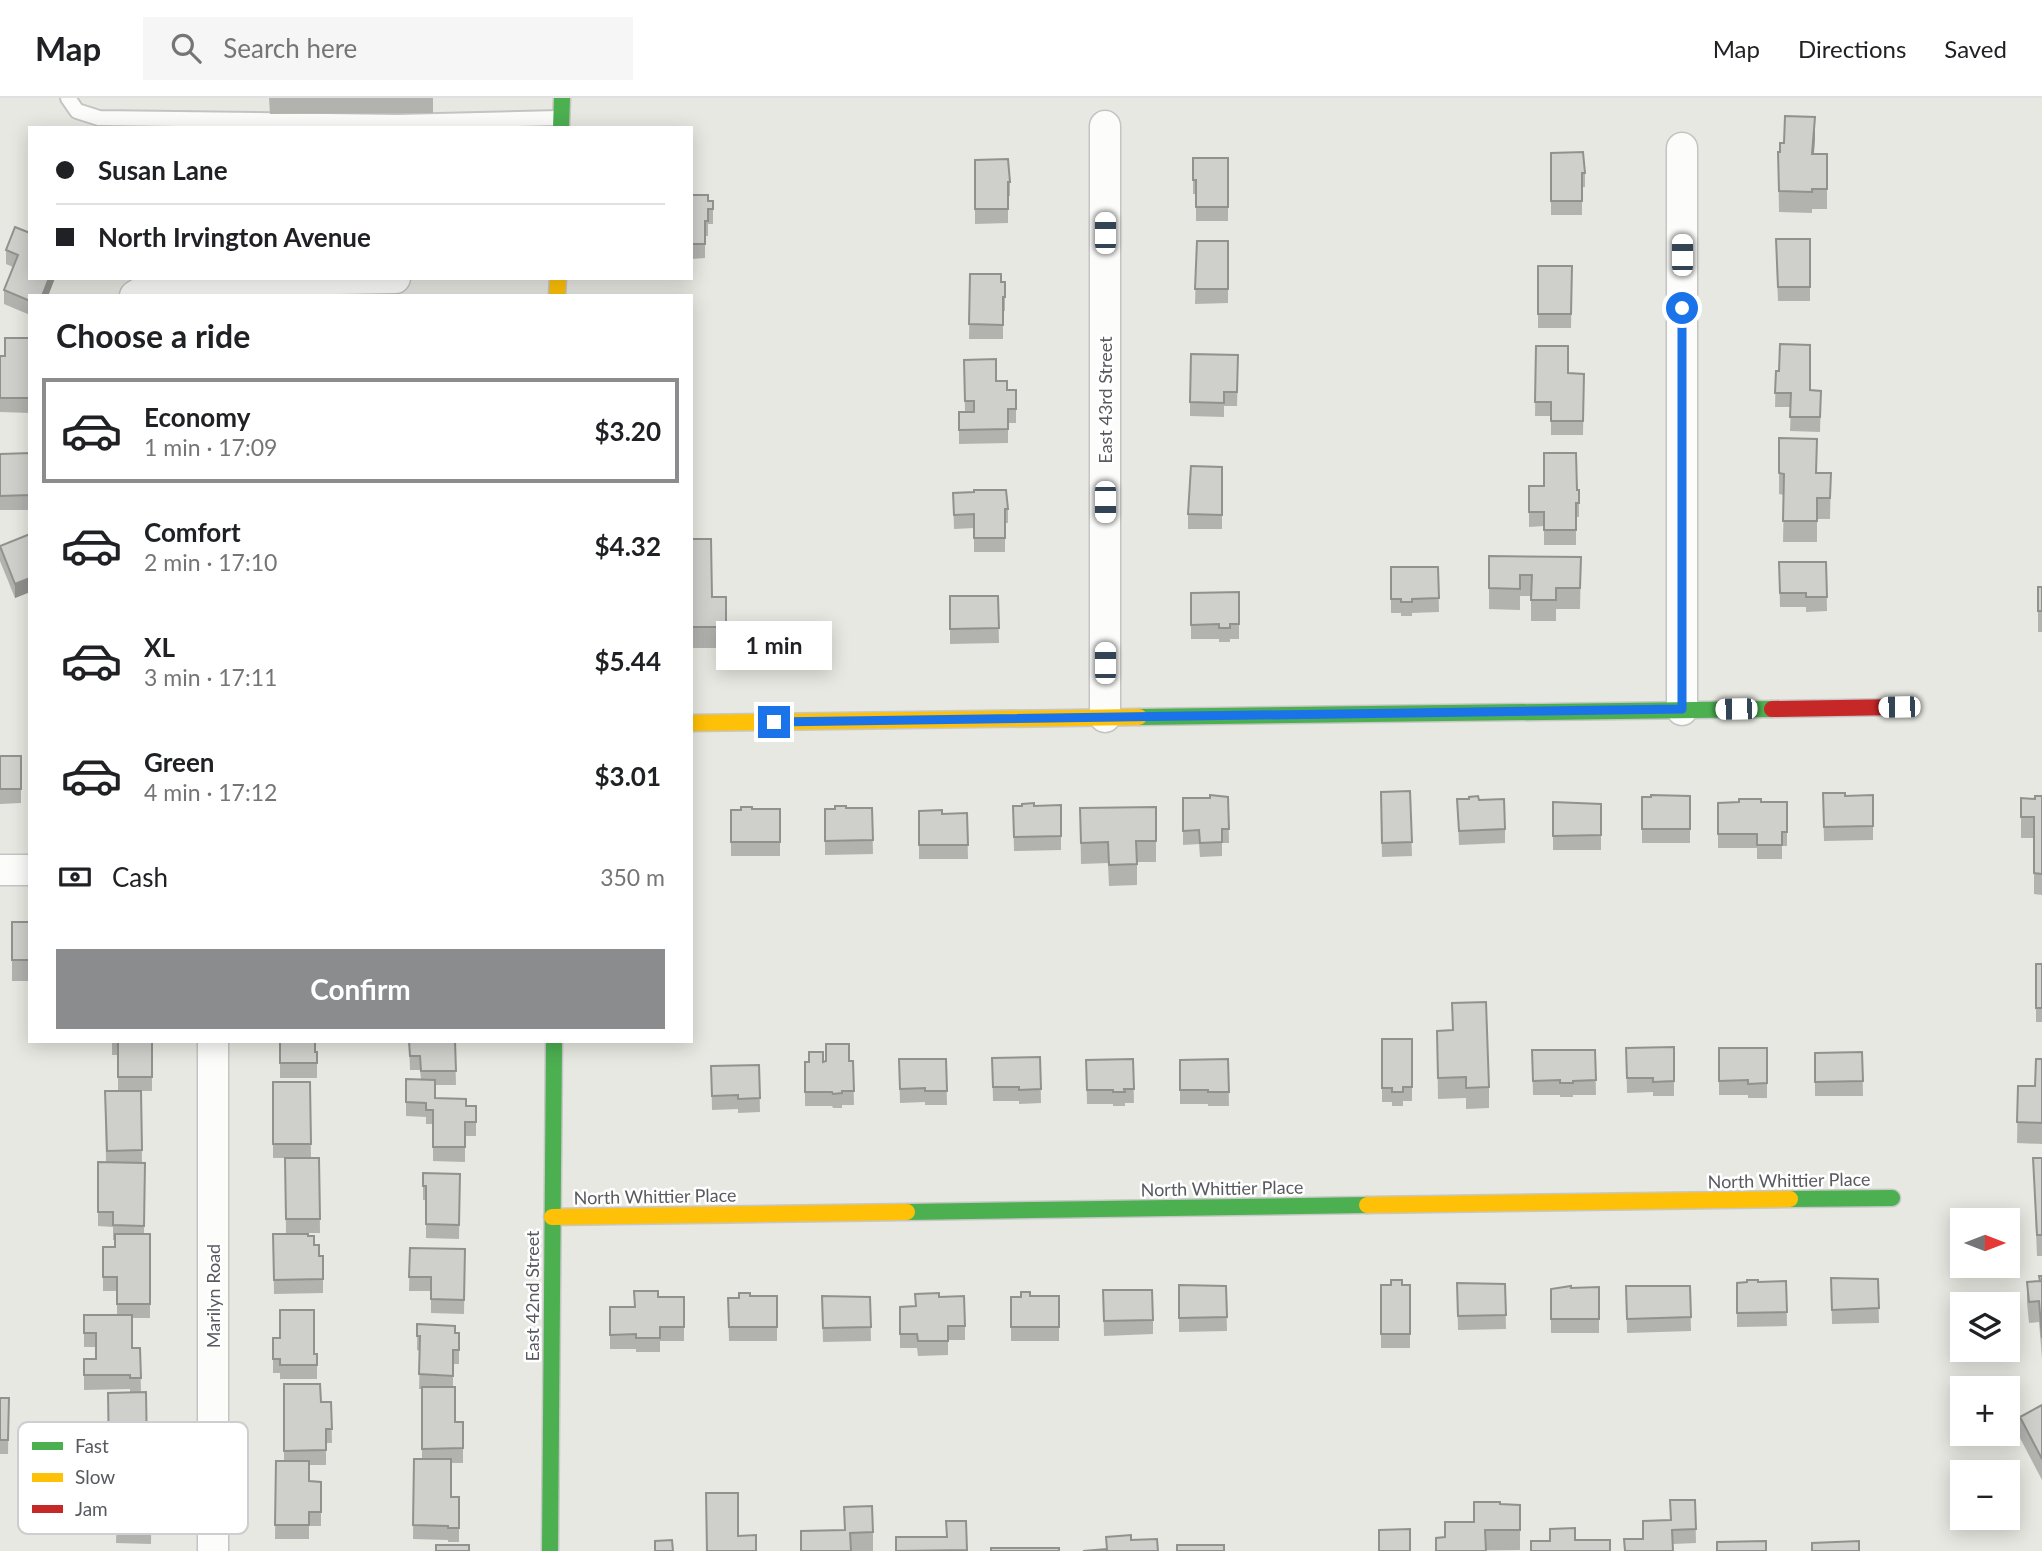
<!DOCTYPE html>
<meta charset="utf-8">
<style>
:root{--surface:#fff;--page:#f6f6f6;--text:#202124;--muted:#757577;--line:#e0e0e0;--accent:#8a8c8e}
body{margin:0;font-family:Lato,sans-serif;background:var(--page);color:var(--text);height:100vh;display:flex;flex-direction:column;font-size:26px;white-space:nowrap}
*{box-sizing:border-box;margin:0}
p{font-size:23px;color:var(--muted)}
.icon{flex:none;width:38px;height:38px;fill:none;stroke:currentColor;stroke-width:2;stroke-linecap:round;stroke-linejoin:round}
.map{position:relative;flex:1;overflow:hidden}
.details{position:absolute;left:28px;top:196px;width:665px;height:749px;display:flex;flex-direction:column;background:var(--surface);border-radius:0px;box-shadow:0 4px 18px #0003}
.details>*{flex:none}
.top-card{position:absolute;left:28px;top:28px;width:665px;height:154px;border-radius:0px;box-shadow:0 4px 18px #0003;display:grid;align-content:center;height:154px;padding:0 28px;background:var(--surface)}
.needle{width:46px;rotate:90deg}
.fabs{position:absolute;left:1950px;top:1110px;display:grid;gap:14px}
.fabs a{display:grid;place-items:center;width:70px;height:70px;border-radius:0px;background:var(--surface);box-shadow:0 4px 18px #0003;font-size:35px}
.end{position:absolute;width:32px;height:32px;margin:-16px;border:9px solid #1a73e8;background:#fff;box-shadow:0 0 0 4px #fff}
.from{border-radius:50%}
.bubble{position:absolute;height:49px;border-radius:0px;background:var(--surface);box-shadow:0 4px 18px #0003;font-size:23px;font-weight:700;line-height:49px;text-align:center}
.car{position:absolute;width:21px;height:42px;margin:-21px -10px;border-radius:9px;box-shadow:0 0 5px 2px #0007;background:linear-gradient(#fff 24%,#345 0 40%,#fff 0 76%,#345 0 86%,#fff 0)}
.top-card b{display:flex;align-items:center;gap:24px;height:66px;font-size:26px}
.top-card b+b{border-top:2px solid var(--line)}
.top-card i{width:18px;height:18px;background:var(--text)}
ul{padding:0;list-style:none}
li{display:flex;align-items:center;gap:21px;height:105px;margin:0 14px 10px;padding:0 14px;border:4px solid transparent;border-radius:0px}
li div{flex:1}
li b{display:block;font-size:26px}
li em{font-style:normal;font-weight:700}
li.current{border-color:var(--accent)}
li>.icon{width:63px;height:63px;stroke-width:1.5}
h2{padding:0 28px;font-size:32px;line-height:84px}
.pay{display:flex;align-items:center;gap:18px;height:77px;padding:0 28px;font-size:26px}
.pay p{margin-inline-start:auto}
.cta{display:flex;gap:14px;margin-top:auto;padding:14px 28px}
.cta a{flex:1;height:80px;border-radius:0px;background:var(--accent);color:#fff;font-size:28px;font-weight:700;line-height:80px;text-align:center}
header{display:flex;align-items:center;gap:42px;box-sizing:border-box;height:98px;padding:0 35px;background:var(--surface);border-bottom:2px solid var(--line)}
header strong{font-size:33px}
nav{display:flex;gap:38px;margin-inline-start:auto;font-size:24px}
.search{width:490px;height:63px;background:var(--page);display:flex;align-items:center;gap:18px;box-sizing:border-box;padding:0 24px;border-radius:0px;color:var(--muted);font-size:26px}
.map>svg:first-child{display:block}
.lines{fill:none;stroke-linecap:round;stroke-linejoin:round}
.lane-casing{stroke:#c4c4c4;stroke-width:18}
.street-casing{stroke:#c4c4c4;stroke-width:33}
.fast-casing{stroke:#c7c7c7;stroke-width:19}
.slow-casing{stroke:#c7c7c7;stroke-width:19}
.jam-casing{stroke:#c7c7c7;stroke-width:19}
.lane{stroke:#fcfcfb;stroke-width:14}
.street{stroke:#fcfcfb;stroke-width:30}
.fast{stroke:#4caf50;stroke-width:16}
.slow{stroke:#ffc107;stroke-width:16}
.jam{stroke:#c62828;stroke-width:16}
.wall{fill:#b2b2af}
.shaded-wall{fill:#91918e}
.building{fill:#cfcfcb;stroke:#91918e;stroke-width:2}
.route{stroke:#1a73e8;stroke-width:9}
.labels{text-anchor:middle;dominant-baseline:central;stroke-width:5;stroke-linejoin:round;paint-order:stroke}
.street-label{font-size:18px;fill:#585a60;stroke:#fff}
.key{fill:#fff;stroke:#cdcecf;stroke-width:2}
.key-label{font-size:19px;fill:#585a60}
</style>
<header>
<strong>Map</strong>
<div class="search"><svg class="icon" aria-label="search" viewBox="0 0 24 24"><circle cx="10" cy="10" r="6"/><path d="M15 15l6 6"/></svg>Search here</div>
<nav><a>Map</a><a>Directions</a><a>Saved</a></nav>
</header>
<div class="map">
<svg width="2042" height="1453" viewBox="0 0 2042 1453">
<rect width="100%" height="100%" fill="#e8e8e2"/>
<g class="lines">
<g class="lane-casing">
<path id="lane" d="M68,0L77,13L99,20L398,24L559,20"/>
</g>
<g class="street-casing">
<path id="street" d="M1682,50V612
M135,198L148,190L171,184L395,180
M1105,619V28
M0,772H30
M213,943V1453"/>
</g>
<g class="fast-casing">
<path id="fast" d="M561,30L562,0
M1139,619L1772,611
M1790,1101L1892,1100
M907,1114L1367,1107
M550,1453L554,943"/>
</g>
<g class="slow-casing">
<path id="slow" d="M557,198L558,180
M691,625L1139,619
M1367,1107L1790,1101
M552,1119L907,1114"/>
</g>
<g class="jam-casing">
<path id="jam" d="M1772,611L1899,609"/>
</g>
<use href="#lane" class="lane"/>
<use href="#street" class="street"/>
<use href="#fast" class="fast"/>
<use href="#slow" class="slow"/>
<use href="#jam" class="jam"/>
</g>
<path class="wall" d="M269,0H433V15L270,16Z
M1815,40L1814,56H1827V111H1812V115L1779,114L1778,54H1780Z
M1551,55L1585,75V89H1582V117H1551Z
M1193,60H1228V123H1196V96H1193Z
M975,62L1010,84V98H1008V125L975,126Z
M691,97L708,103H713V126H708V138H705V160L691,161Z
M15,129L30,180H55L48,198H30V217L4,206V192L13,169L6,166V152Z
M1810,141V203H1778L1776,156Z
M1197,143H1228V205L1195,206Z
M1538,168H1572L1571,230H1538Z
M970,176L1005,184V213H1003V241H969Z
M30,240V315L0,314V258H5Z
M1536,248L1568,275L1584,276L1583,337H1551V318H1535Z
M964,262L1007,292H1016V325H1008V345L959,346V314H965Z
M1238,271L1237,308H1224V319L1190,318V304Z
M1776,273L1810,292L1821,293L1820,334L1790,333L1791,309H1775Z
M1779,340L1817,375H1831L1830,421H1817V444H1783L1784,397L1779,396Z
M30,355V412H0V356Z
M1222,369V431H1188V416Z
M1529,388H1544L1579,392V419H1576V447H1544V428L1529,429Z
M953,395L1008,411V425H1005V454H974V430L954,431Z
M30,436V494L15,500L0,463V448Z
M691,441L712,499H726V550H691Z
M1489,458L1581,459L1580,511H1556V523H1531V498H1520V512L1489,511Z
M1779,464H1826L1827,513L1806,514V509H1780Z
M1391,469H1438L1439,514L1412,515V518H1401V515H1391Z
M2038,489H2042V534H2038Z
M1239,494V541H1230V544H1219V541H1191V495Z
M950,498H998L999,545L950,546Z
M0,658H21V705L0,706Z
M1410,693L1412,758L1382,759L1381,709Z
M1823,695L1845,698L1873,697V742L1824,743Z
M1690,698V745H1642V699Z
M2042,698V797L2034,796V740H2021V700L2035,701Z
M1228,699L1229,745H1222V758L1200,759L1199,746L1183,747V700Z
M1457,701L1479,702L1505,731V745L1459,747Z
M1553,704L1601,706V752H1553Z
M1787,704V748H1782V761H1757V750H1718V705Z
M1061,707V752L1014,753L1013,708Z
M1156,709V764H1137V787L1109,788L1108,765L1081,766L1080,710Z
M872,710L873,756L825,757V711Z
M780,711V758H731V712Z
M919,713L942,716L967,715L968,761H919Z
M12,824H30V883H12Z
M2036,866H2042V924H2036Z
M1452,905L1489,989V1010L1466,1011V1000L1438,1001L1437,933L1453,932Z
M1382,941H1412V1003H1403V1008H1392V1004H1382Z
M112,943H152V993H141L142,1065H145L144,1136H150V1220H132V1250H140L141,1294L147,1355V1370H109L108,1295L130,1294V1291L84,1292V1261H96V1249H84V1217H117V1193H103V1149H115V1142H113V1129L98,1128V1064L106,1065L105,993H118V957H112Z
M280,943L317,954V980H280Z
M409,943H455L456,987H435V1000L466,1008H476V1038H465V1064L433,1063V1026H426V1019L406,1018V981H421L420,972H410Z
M1674,949V998H1653V994L1627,995L1626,950Z
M1719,950H1767V1000H1748V997H1719Z
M1532,952H1595L1596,997H1573V999H1560V997H1533Z
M1862,954L1863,998H1815V955Z
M1040,959L1041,1005L1019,1006V1003H993L992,960Z
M899,961H946L947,1007H925V1004L900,1005Z
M1133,961L1134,1005H1125V1008H1113V1006H1087L1086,962Z
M1228,961L1229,1008H1208V1006H1180V962Z
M2042,961V1046L2017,1045L2018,988H2035Z
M853,963L854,1007H842V1010H833L832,1008H805V964Z
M759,967L760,1014L738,1015V1011L712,1012L711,968Z
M273,984H310L311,1060H319L320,1135H286L285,1060H273Z
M2033,1060H2042V1158H2037Z
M423,1075L460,1076L459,1141L426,1140V1102H423Z
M273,1136L308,1138L319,1158H323V1195L274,1196Z
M410,1150L465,1151L464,1216L431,1215V1193H409Z
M2042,1178V1261L2039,1224L2029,1225L2027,1205V1184L2039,1183Z
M1831,1180L1878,1181L1879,1225L1832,1226Z
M1786,1183L1787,1228L1737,1229V1185Z
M1457,1185L1505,1186L1506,1231L1458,1232Z
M1179,1187L1226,1188L1227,1233L1179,1234Z
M1381,1187H1410V1250H1381Z
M1626,1188H1690L1691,1233L1627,1235Z
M1599,1189V1235H1551V1191Z
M1103,1192L1153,1222V1236L1104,1238Z
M750,1198H777V1243H729L728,1200Z
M822,1198L870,1199L871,1243L823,1244Z
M1059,1198V1243H1011V1199Z
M658,1199H684V1243H660V1254H636V1251H610V1209H634Z
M939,1199L965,1228V1242H948V1257L918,1258L917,1250H900V1209L915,1208Z
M417,1226L455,1235L459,1249V1266H453V1289L455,1324H463V1365H451V1399H459V1444H448V1442L413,1441L414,1361H422V1291H419L420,1253L417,1252Z
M273,1240L314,1256H317V1281H280V1275H273Z
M284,1286L321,1304H331L332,1345H326V1367H309V1383L321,1384V1428H309V1441H275L276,1363H284Z
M0,1300H9L8,1356H0Z
M2042,1307V1382L2020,1340V1319Z
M112,1386L152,1387L151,1446L116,1445L117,1412H111Z
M1695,1402L1696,1445L1673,1446L1670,1422Z
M1500,1406L1520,1407V1452L1436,1453L1445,1439L1474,1424Z
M845,1432L873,1434V1453H801V1433Z"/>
<path class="shaded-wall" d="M1815,19V40L1812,77V56Z
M49,180H55L48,198H42Z
M30,480V494L15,500V486Z"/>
<path class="building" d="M1785,18L1815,19L1812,56H1827V91H1812V94L1779,93L1778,54H1780V45H1784Z
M1583,54L1585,75H1582V103H1551V55Z
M1193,60H1228V109H1196V82H1193Z
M1008,61L1010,84H1008V111H975V62Z
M691,97H708V103H713V111H708V123H705V146H691Z
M15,129L30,135V180H49L42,198H30V203L4,192L18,157L6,152Z
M1776,141H1810V189H1778Z
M1197,143H1228V191H1195Z
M1538,168H1572L1571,216H1538Z
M970,176H1001V184H1005V199H1003V227L969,226Z
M5,240H30V300H0V258H5Z
M1780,246L1810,247V292L1821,293L1820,319H1790L1791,295H1775L1776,273H1779Z
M1536,248H1568V275L1584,276L1583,323H1551V304H1535Z
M1191,256L1238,257L1237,294H1224V305L1190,304Z
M996,261V283H1007V292H1016V311H1008V331L959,332V314H974V303H965L964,262Z
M1779,340L1817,341L1816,375H1831L1830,400H1817V423H1783L1784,376L1779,375Z
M30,355V397L0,398V356Z
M1544,355H1576L1577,392H1579V405H1576V432H1544V414H1529V388H1544Z
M1191,368L1222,369V417L1188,416Z
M974,392H1006L1008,411H1005V440H974V416L954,417L953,395L974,394Z
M30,436V480L15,486L0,448Z
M691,441H711L712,499H726V529H691Z
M1489,458L1581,459L1580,490H1556V502H1531L1532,477H1520V491L1489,490Z
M1779,464H1826L1827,499H1806V495H1780Z
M1391,469H1438L1439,500L1412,501V504H1401V501H1391Z
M2038,489H2042V513H2038Z
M1239,494V526H1230V530H1219V526L1191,527V495Z
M950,498H998L999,530L950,531Z
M0,658H21V691H0Z
M1410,693L1412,744L1382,745L1381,694Z
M1823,695H1845V698L1873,697V728L1824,729Z
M1210,697L1228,699L1229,731H1222V744L1200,745L1199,732L1183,733V700H1210Z
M1651,697L1690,698V731H1642V699H1651Z
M1478,698L1479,702L1504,701L1505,731L1459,733L1457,701H1469V699Z
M2035,698H2042V776L2034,775V719H2021V700L2035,701Z
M1739,701H1761V704H1787V734H1782V747H1757V736H1718V705L1739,704Z
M1553,704L1601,706V737L1553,738Z
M1034,705V708L1061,707V738L1014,739L1013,708H1022V706Z
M835,708H846V710H872L873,742L825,743V711H835Z
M741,709H752V711H780V744H731V712H741Z
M1156,709V743H1136L1137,766L1109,767L1108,744L1081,745L1080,710Z
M942,712V716L967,715L968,747H919V713Z
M12,824H30V862H12Z
M2036,866H2042V910H2036Z
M1486,904L1489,989L1466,990V979L1438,980L1437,933L1453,932L1452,905Z
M1382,941H1412V989H1403V994H1392V990H1382Z
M118,943H152V979H118Z
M280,943H315V954H317V965H280Z
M409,943H455L456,973H421L420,958H410Z
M826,946H849V963H853L854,993H842V995L833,996L832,994H805V964H809V954H823V964L826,963Z
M1674,949V983L1653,984V980H1627L1626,950Z
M1719,950H1767V985L1748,986V982L1719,983Z
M1532,952H1595L1596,982L1573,983V985H1560V982L1533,983Z
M1862,954L1863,983L1815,984V955Z
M1040,959L1041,991L1019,992V989H993L992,960Z
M899,961H946L947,993H925V990L900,991Z
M1133,961L1134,991H1124L1125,994H1113V992H1087L1086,962Z
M1228,961L1229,994H1208V992H1180V962Z
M2036,961H2042V1025L2017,1024L2018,988H2035Z
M759,967L760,1000L738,1001V997L712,998L711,968Z
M406,981L435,982V1000L466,1001V1008H476V1024H465V1049H433V1012H426V1005L406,1004Z
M273,984H310L311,1046H273Z
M105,993H141L142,1052L107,1053Z
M285,1060H319L320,1121H286Z
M2033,1060H2042V1137H2037Z
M98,1064L145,1065L144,1128L113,1127V1114H98Z
M423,1075L460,1076L459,1127L426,1126V1088H423Z
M115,1136H150V1206H117V1179H103V1149H115Z
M273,1136H308V1138H314V1147H319V1158H323V1181L274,1182Z
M410,1150L465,1151L464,1202L431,1201V1179H409Z
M2039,1178H2042V1240L2039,1203L2029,1204L2027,1184L2040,1183Z
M1831,1180L1878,1181L1879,1210L1832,1212Z
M1391,1182H1402V1187H1410V1236H1381V1187H1391Z
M1747,1182H1758V1184L1786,1183L1787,1214L1737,1215V1185L1747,1184Z
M1457,1185L1505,1186L1506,1217L1458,1218Z
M1179,1187L1226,1188L1227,1219L1179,1220Z
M1571,1188V1190L1599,1189V1221H1551V1191Z
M1626,1188H1690L1691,1219L1627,1221Z
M1103,1192H1152L1153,1222L1104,1223Z
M634,1193H658V1199H684V1229H660V1240H636V1236L610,1237V1209H635Z
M1021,1194H1030V1198H1059V1229H1011V1199H1021Z
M739,1195H750V1198H777V1229H729L728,1200H739Z
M939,1195V1199L964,1198L965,1228H948V1243H918L917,1236H900V1209L916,1208L915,1196Z
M822,1198L870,1199L871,1229L823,1230Z
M280,1212H314V1256H317V1267H280V1261H273V1240H280Z
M84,1217H132V1250H140L141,1280H130V1277H84V1261H96V1235H84Z
M417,1226L455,1228V1235H459V1252H453V1278L419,1276L420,1238H417Z
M284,1286H320L321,1304H331L332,1331H326V1352L284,1353Z
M422,1289H455V1324H463V1350L422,1351Z
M146,1294L147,1355L109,1356L108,1295Z
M0,1300H9L8,1342H0Z
M2042,1307V1361L2020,1319Z
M414,1361H451V1399H459V1430H448V1428L413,1427Z
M276,1363H309V1383L321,1384V1414H309V1427H275Z
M706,1395H738V1438L756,1437V1453H707Z
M1670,1402H1695L1696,1431L1672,1432L1673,1453H1625L1624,1441H1643V1423L1671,1422Z
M1474,1404H1500V1406L1520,1407V1432H1485L1486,1453H1436V1440L1445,1439V1424H1474Z
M872,1408L873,1434L850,1435L851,1453H801V1433L845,1432L844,1409Z
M946,1423H966L967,1452L896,1453V1439H947Z
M1575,1430V1442H1610V1453H1531V1443H1550V1431Z
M1410,1431V1453H1379V1432Z
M1131,1437V1442L1157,1441L1158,1453H1083L1107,1451L1106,1439Z
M672,1442L673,1453H655V1443Z
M1766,1443V1453H1717V1444Z
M1859,1443V1453H1812V1445Z
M436,1447H469V1453H436Z
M1177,1447H1224V1453H1177Z
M991,1450H1059V1453H991Z"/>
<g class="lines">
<path class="route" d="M774,624L1682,611V210"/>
</g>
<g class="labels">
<g class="street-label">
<text transform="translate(1105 302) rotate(-90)">East 43rd Street</text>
<text transform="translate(1789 1082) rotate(-1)">North Whittier Place</text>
<text transform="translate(1222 1090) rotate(-1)">North Whittier Place</text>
<text transform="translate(655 1098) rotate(-1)">North Whittier Place</text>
<text transform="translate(213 1198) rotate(-90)">Marilyn Road</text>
<text transform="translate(532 1198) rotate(-90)">East 42nd Street</text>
</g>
</g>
<rect x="18" y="1324" width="230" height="112" rx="10" class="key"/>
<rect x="32" y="1344" width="31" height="8" fill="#4caf50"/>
<rect x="32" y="1375" width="31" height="9" fill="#ffc107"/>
<rect x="32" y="1407" width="31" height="8" fill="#c62828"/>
<g class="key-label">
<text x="75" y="1355">Fast</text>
<text x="75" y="1386">Slow</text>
<text x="75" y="1418">Jam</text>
</g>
</svg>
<div class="fabs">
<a><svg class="needle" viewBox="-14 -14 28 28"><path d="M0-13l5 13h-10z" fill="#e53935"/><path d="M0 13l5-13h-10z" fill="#757577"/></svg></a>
<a><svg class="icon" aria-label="layers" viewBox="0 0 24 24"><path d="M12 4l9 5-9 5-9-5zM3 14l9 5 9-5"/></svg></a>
<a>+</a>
<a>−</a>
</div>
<i class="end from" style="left:1682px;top:210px"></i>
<i class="end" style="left:774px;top:624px"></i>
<div class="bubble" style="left:716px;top:523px;width:116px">1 min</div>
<i class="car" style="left:1105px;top:135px;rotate:0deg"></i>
<i class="car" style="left:1682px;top:157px;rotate:0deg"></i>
<i class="car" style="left:1105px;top:404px;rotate:180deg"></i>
<i class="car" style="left:1105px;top:565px;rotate:0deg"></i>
<i class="car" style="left:1899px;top:609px;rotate:269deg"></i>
<i class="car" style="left:1736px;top:611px;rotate:269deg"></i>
<div class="top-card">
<b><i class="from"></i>Susan Lane</b>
<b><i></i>North Irvington Avenue</b>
</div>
<section class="details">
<h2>Choose a ride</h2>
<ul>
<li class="current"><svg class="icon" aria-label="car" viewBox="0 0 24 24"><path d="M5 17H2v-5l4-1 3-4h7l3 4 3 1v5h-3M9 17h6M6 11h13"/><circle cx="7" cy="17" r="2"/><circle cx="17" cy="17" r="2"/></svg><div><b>Economy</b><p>1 min · 17:09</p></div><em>$3.20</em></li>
<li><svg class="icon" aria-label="car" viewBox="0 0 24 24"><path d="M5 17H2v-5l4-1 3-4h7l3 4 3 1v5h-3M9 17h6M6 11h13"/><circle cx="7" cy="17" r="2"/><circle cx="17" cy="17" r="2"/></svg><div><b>Comfort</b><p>2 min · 17:10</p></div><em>$4.32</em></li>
<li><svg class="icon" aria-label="car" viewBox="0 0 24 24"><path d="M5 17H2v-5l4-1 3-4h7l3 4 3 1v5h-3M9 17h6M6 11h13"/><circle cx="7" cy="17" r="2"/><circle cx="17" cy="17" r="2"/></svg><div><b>XL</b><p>3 min · 17:11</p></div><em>$5.44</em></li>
<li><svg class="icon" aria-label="car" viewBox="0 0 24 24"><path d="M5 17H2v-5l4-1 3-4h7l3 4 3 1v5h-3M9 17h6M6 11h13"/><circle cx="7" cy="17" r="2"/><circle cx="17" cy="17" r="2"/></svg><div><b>Green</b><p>4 min · 17:12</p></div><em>$3.01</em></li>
</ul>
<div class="pay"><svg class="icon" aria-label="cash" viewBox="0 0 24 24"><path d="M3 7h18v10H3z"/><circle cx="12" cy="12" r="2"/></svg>Cash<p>350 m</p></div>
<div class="cta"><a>Confirm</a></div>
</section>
</div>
